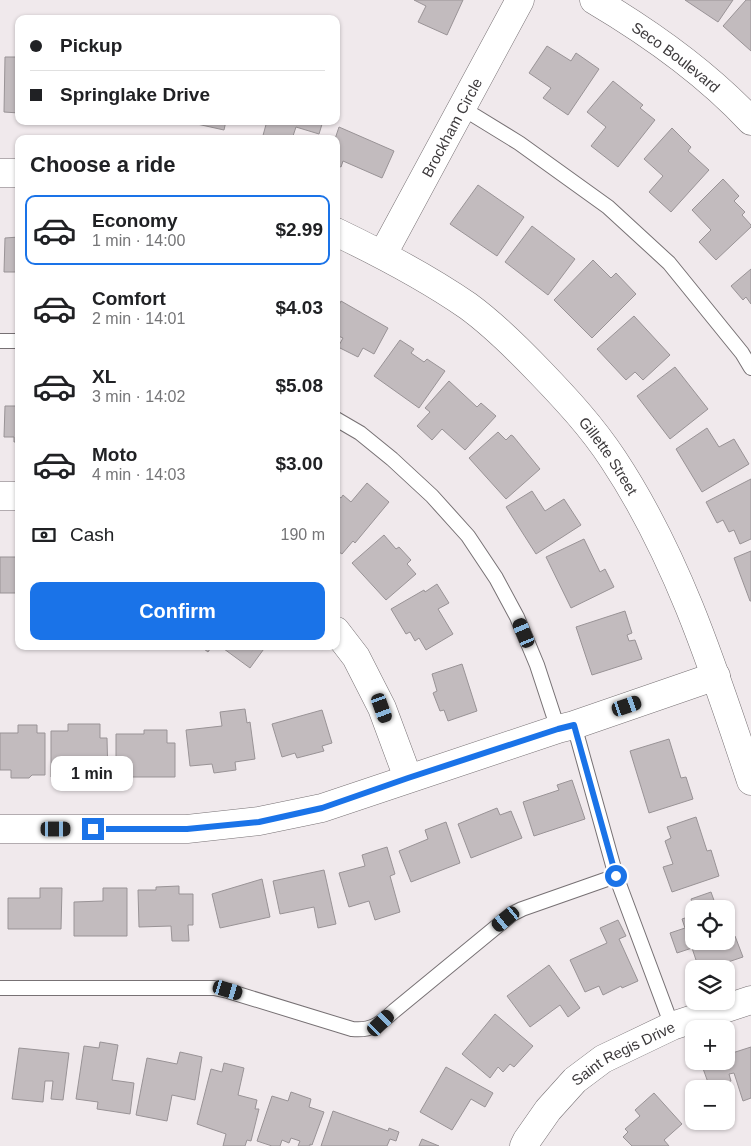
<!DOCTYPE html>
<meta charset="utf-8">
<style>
:root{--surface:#fff;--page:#f6f6f6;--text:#202124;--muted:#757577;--line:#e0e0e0;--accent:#1a73e8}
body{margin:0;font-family:Helvetica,sans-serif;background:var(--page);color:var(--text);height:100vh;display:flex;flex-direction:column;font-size:19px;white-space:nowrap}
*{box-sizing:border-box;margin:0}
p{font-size:16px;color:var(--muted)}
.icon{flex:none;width:28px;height:28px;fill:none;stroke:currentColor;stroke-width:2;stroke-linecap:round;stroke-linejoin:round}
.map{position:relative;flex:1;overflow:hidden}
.side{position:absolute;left:15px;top:135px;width:325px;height:515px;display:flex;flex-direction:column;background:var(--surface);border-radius:10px;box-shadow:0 1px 4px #0004}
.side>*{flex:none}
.top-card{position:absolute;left:15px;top:15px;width:325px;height:110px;border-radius:10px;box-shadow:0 1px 4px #0004;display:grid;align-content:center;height:110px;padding:0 15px;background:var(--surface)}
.controls{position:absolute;left:685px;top:900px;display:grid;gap:10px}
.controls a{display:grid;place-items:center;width:50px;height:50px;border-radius:10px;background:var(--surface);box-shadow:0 1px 4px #0004;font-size:25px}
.end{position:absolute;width:22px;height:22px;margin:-11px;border:6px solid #1a73e8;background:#fff;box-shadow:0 0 0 2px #fff}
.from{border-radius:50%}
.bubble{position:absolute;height:35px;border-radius:10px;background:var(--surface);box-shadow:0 1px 4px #0004;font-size:16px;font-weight:800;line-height:35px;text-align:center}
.car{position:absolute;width:15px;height:30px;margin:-15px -8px;border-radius:6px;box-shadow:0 0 4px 1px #0007;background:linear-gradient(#222 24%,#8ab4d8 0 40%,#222 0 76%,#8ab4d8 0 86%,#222 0)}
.top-card b{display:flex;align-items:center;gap:18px;height:48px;font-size:19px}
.top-card b+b{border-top:1px solid var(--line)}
.top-card i{width:12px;height:12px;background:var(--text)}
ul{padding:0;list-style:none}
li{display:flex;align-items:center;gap:15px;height:70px;margin:0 10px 8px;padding:0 5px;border:2px solid transparent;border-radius:10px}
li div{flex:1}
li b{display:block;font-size:19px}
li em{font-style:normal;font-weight:800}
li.on{border-color:var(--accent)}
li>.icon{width:45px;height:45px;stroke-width:1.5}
h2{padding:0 15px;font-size:22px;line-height:60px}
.pay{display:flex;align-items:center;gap:12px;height:55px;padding:0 15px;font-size:19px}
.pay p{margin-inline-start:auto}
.cta{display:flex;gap:10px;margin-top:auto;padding:10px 15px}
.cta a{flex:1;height:58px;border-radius:10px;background:var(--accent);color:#fff;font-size:20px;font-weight:800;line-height:58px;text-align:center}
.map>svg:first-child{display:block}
.building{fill:#c2bbbe;stroke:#999396}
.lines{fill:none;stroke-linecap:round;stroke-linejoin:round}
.service-casing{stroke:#777174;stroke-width:16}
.minor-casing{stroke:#777174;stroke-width:29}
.tertiary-casing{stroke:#777174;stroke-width:29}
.service{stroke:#fff;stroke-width:14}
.minor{stroke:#fff;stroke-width:28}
.tertiary{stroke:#fff;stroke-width:28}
.route{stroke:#1a73e8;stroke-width:6}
.labels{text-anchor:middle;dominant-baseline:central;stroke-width:5;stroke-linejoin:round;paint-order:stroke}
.street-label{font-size:15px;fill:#3c393b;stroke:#fff}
</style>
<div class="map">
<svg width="751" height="1146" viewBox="0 0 751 1146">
<rect width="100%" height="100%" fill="#f0e9ec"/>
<path class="building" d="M414,0H463L447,35L418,22L426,6Z
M685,0H733L718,22Z
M746,0H751V51L723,26Z
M547,46L571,61L576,53L599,69L568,115L543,98L551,88L529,73Z
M5,57H19V113L4,112Z
M613,81L643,105L640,108L655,120L618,167L591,146L606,127L587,112Z
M198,121H226L224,130L197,124Z
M267,121H323L319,134L296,127L292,139H262Z
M339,127L394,151L382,178L343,161L341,167L336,165V139H335Z
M672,128L691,147L688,151L709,170L671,212L649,192L663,176L644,159Z
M723,179L739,196L734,201L745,212L742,215L751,225V227L716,260L699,242L711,230L692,210Z
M478,185L524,217L497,256L450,224Z
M532,226L575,259L548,295L505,262Z
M19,237V272H4L5,238Z
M593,260L611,278L616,273L636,294L592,338L554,300Z
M751,269V304L746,297L743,300L731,286Z
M341,301L388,328L374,354L363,348L358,357L338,347L343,338L336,335V311Z
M634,316L670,355L643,380L635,372L626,380L597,349Z
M400,340L414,349L411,353L424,362L427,359L445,371L419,408L374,376Z
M675,367L708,409L670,439L637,396Z
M449,381L477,407L481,403L496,416L465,450L442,429L432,440L417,426L430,412L425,408Z
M5,406H19V442H14V437H4Z
M707,428L719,447L734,439L749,464L702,492L676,449Z
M498,432L506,440L511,435L513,436L540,469L506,499L469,458Z
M751,479V539L740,544L734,530L729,532L723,520L717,523L706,502Z
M367,483L389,502L355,543L353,541L342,554L336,550V494L341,498L343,495L351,502Z
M532,491L545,511L564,499L581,525L536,554L506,507Z
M384,535L396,549L399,547L411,560L407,564L416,574L386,600L352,563Z
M584,539L600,572L605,569L614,587L571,608L546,557Z
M751,551V601H750L734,558Z
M0,557H19V593H0Z
M437,584L449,603L438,609L453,634L426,650L419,638L415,641L410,632L406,634L391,609L424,590L425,592Z
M625,611L632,633L627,635L629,641L635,640L642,659L592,675L576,627Z
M200,646H212L208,652Z
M220,646H266L250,668Z
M462,664L477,711L448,721L444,710L440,711L433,693L437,691L432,674Z
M245,709L247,723L250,722L255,759L235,762L236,770L214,773L212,764L190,766L186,730L222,726L220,712Z
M322,710L332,743L322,746L324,751L297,758L295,753L282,757L272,724Z
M68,724H100V738H107L108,777H51V731H68Z
M18,725H37V733H45V775H32L29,778H11V770H0V733H18Z
M144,730H167V743H175V777H116V734H144Z
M669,739L681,778L686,777L693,799L649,813L630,751Z
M572,780L585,819L534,836L523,802L559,790L557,785Z
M497,808L500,815L511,811L522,838L471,858L458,824Z
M696,817L707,851L711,850L719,876L672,892L663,867L673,864L665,841L671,838L667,827Z
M446,822L460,863L411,882L399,851L428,839L425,830Z
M387,847L395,874L390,876L400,912L375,920L369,901L349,907L339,873L365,866L362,855Z
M324,870L336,924L318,928L314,907L280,914L273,881Z
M262,879L270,917L220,928L212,894Z
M179,886V894H193V925H188L189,941H172L171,926L139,927L138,890H156V887Z
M40,888H62L61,929H8V898H40Z
M103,888H127V936H74V902L103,901Z
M711,892L716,906H722L723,909H694L691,899Z
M694,915V941H726V922L731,938L735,936L743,957L707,969H699L692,948L677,953L670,933L685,928L682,919Z
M618,920L626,936L619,939L638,981L622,988L621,986L603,995L599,986L585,992L570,960L607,943L600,928Z
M549,965L580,1008L568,1017L560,1005L530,1027L507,996Z
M495,1014L533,1046L514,1067L510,1064L503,1072L498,1067L490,1078L462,1054Z
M100,1042L118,1045L112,1080L134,1083L130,1114L97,1109L98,1102L76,1099L84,1046L99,1048Z
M751,1047V1098L743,1101L734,1073L729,1074L731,1081L710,1088L701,1063L707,1061H726V1055Z
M19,1048L69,1053L63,1100L51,1099L53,1081H45L43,1102L12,1099Z
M180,1052L202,1057L195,1100L172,1095L167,1121L136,1115L147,1058L177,1064Z
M224,1063L244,1068L238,1095L257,1100L255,1109H259L251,1141L247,1140L245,1146H223L226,1134L197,1124L211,1069L222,1072Z
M446,1067L493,1093L485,1107L471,1099L452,1130L420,1112Z
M291,1092L311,1099L309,1107L324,1112L312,1145L310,1144V1146H298L300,1141L291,1138L289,1143L282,1140L280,1146H272L257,1141L272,1096L288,1101Z
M654,1093L682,1124L664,1140L669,1146H632L623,1137L628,1132L625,1129L640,1116L635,1110Z
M333,1111L388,1131L389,1128L399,1132L396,1141L390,1139L387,1146H321Z
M422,1139L439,1146H419Z"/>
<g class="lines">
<g class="service-casing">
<path id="service" d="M462,108L519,143L608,207L669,263L742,353L751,368
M0,341H19
M336,419L360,433L392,459L432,496L468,536L496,578L517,617L537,665L558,729
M616,876L672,1026
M0,988H214L228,991L352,1029C372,1031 380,1024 394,1011L512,914L522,909L616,876L574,725"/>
</g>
<g class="minor-casing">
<g id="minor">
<path id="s1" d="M594,0C648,32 708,75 751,121"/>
<path id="s2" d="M383,254L520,0"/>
<path d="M0,496H19"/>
<path d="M336,631L356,657L382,708L408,778"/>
<path d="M0,829H187L259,821L322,808L558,729L574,725L716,676"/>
<path id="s3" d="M524,1146L527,1140L548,1110L575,1080L603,1059L672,1026L751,1000"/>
</g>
</g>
<g class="tertiary-casing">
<g id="tertiary">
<path d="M0,173H19"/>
<path id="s4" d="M336,232C382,254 426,277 468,306C494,325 518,349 540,372C566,399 592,427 613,459C678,557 714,670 751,781"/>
</g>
</g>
<use href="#service" class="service"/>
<use href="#minor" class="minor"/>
<use href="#tertiary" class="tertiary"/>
</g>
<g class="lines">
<path class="route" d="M93,829H187L259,822L322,808L408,778L558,729L574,725L616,876"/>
</g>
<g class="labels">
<g class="street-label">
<text stroke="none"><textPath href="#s1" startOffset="100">Seco Boulevard</textPath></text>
<text stroke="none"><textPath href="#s2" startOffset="144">Brockham Circle</textPath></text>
<text stroke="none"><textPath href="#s4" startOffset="358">Gillette Street</textPath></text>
<text stroke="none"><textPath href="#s3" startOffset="139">Saint Regis Drive</textPath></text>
</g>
</g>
</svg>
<div class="controls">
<a><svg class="icon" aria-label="locate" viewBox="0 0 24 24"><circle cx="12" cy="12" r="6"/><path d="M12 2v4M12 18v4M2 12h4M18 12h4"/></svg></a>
<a><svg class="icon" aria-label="layers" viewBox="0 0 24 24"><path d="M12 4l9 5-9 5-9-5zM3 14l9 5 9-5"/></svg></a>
<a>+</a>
<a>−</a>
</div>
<i class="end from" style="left:616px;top:876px"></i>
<i class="end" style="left:93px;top:829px"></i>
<div class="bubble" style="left:51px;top:756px;width:82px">1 min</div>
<i class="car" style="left:524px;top:633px;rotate:337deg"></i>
<i class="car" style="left:627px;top:706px;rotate:71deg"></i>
<i class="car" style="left:382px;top:708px;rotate:160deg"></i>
<i class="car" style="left:56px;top:829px;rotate:90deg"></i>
<i class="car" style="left:506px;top:919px;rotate:231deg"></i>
<i class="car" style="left:228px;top:990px;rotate:107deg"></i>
<i class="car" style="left:381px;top:1023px;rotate:46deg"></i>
<div class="top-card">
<b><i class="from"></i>Pickup</b>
<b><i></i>Springlake Drive</b>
</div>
<section class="side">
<h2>Choose a ride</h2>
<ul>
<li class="on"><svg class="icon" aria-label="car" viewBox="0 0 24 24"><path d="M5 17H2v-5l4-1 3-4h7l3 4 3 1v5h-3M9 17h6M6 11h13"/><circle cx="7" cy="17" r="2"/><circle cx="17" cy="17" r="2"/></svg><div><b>Economy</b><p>1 min · 14:00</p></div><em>$2.99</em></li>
<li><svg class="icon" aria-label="car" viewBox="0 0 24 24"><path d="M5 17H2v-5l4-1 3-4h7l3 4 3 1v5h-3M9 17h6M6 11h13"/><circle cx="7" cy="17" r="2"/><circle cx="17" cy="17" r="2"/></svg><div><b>Comfort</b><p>2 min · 14:01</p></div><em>$4.03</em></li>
<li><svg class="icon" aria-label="car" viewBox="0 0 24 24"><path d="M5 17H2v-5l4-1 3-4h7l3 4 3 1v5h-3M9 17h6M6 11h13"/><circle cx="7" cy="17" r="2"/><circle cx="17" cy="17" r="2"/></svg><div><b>XL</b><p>3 min · 14:02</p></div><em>$5.08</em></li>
<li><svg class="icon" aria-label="car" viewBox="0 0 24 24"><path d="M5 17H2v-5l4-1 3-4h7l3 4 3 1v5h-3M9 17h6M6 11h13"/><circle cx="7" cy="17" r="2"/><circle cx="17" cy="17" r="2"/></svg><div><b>Moto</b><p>4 min · 14:03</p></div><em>$3.00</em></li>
</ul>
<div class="pay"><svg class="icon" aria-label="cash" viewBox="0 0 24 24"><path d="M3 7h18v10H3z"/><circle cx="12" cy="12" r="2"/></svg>Cash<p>190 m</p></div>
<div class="cta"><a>Confirm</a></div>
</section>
</div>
